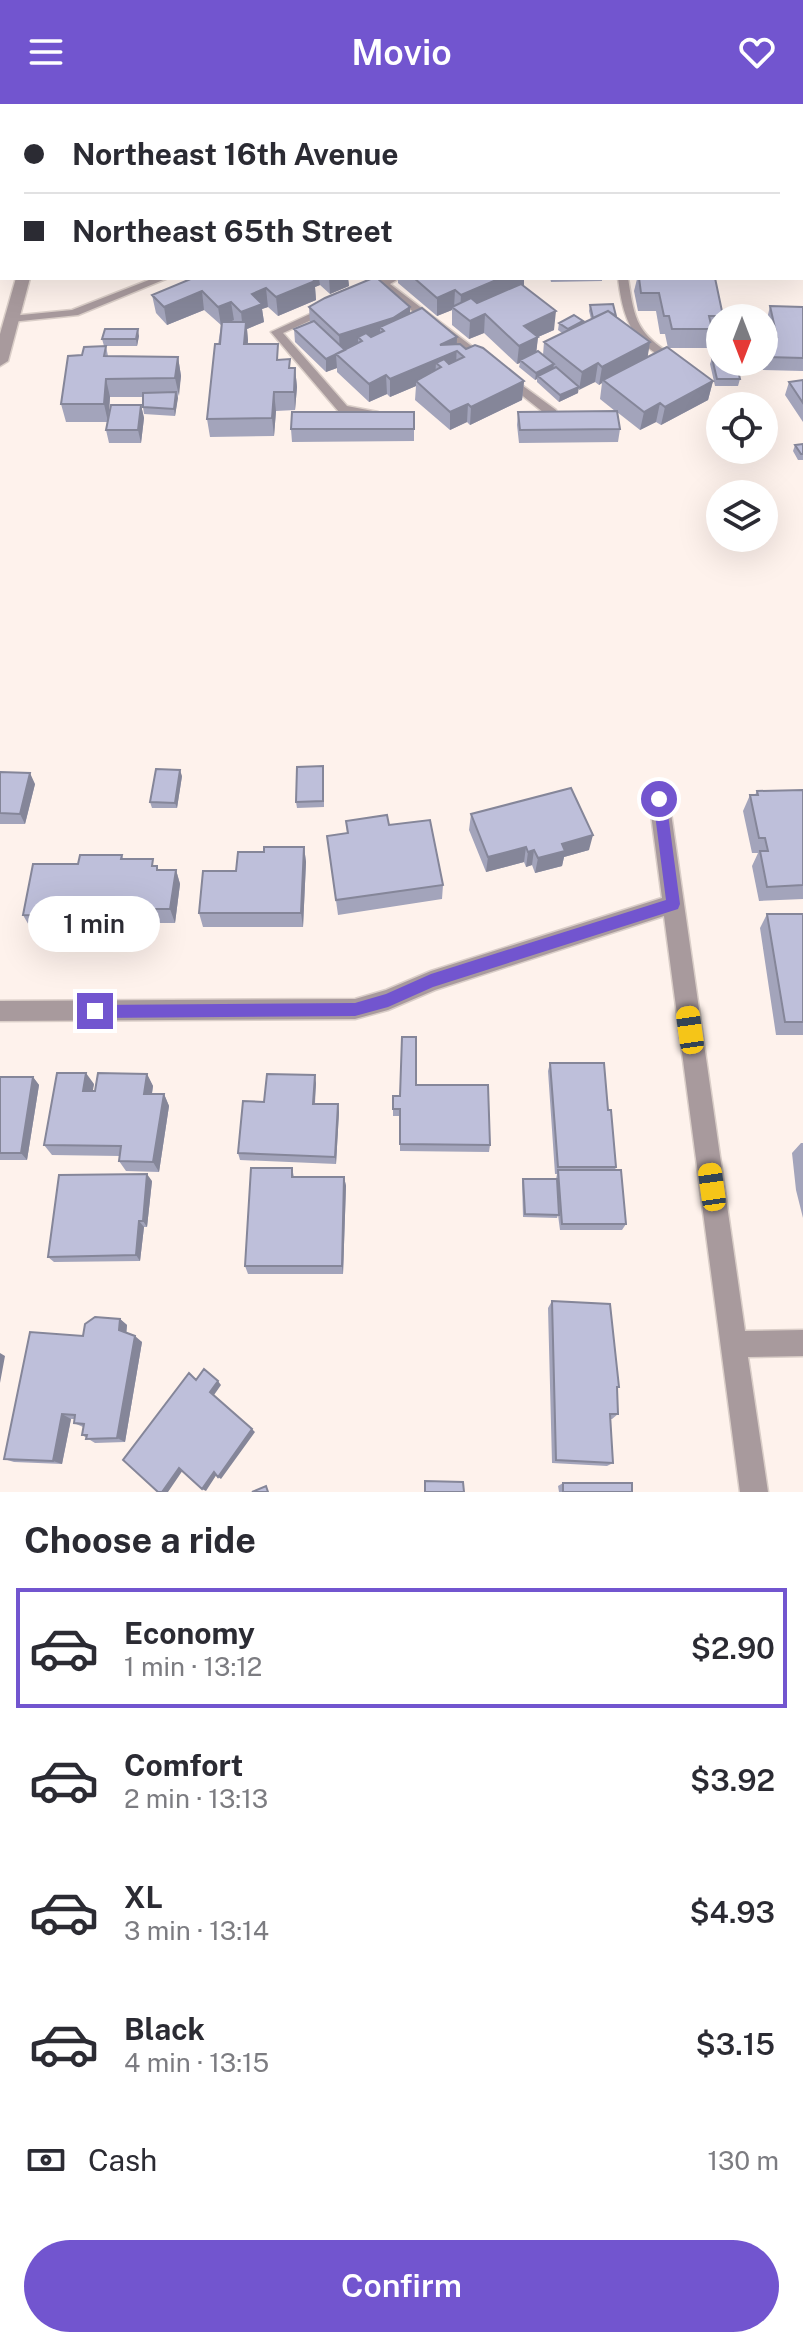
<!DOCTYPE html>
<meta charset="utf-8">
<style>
:root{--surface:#fff;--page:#f7f7f7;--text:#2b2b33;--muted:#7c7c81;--line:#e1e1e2;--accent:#7255cf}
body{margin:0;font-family:"Public Sans",sans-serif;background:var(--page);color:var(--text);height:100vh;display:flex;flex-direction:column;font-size:30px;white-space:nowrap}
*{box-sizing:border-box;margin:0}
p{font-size:26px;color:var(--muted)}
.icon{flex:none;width:44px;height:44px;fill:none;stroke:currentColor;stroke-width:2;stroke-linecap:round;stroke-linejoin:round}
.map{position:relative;height:1388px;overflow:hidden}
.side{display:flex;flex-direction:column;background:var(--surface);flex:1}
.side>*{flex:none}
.top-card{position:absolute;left:0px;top:0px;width:804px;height:176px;box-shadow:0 8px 32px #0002;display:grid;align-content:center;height:176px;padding:0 24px;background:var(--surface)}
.needle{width:52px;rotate:180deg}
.fabs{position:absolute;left:706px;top:200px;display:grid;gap:16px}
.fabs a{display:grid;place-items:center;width:72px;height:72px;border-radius:50%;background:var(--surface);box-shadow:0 8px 32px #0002;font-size:40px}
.end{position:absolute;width:36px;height:36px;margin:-18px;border:10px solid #7255cf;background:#fff;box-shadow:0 0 0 4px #fff}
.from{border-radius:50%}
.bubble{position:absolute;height:56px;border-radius:28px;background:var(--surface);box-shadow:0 8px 32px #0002;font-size:26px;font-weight:600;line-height:56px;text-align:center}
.car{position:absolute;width:24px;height:48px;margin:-24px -12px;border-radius:10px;box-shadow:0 0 6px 2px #0007;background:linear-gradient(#f5c518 24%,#345 0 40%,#f5c518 0 76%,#345 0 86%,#f5c518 0)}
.top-card b{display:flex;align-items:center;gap:28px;height:76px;font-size:30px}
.top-card b+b{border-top:2px solid var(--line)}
.top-card i{width:20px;height:20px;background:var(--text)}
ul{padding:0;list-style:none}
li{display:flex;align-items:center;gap:24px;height:120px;margin:0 16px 12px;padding:0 8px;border:4px solid transparent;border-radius:0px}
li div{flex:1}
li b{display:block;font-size:30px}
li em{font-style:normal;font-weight:600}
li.active{border-color:var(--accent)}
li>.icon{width:72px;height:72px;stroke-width:1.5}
h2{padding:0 24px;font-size:36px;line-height:96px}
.pay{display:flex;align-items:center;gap:20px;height:88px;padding:0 24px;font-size:30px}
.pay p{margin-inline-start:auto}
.primary-button{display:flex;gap:16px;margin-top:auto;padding:16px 24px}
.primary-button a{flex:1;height:92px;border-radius:48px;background:var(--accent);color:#fff;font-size:32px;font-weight:600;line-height:92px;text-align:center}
header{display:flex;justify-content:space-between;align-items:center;height:104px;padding:0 24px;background:var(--accent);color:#fff;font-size:36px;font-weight:600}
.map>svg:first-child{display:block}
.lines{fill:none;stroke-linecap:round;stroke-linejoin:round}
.service-casing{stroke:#dacec8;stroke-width:3}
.minor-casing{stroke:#dacec8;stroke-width:3}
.tertiary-casing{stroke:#dacec8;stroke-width:3}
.secondary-casing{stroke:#dacec8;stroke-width:3}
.service{fill:#a89a9d;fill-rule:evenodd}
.minor{fill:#a89a9d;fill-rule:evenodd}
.tertiary{fill:#a89a9d;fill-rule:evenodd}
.secondary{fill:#836f74;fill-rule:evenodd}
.wall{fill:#a3a4bb}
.shaded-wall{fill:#858699}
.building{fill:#bebfda;stroke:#858699;stroke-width:2}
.route{fill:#7255cf}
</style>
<header><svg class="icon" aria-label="menu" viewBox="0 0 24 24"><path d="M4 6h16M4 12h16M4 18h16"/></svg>Movio<svg class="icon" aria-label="heart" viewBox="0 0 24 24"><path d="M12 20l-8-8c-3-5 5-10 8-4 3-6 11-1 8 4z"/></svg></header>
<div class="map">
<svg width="803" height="1388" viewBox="0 0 803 1388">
<rect width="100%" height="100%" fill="#fef2ec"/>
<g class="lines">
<g class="service-casing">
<path id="service" d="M154,174H168L78,211L11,218L6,215L11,212L72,206Z
M374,174H400L390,180L486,253V257H478L382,184L370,189H362V185L375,179L373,176Z
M618,174H628C635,219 637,229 677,254V258C668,259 661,254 654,248C627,229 622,205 618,174Z
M325,203L329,204V208L283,229L347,302L378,308V314L339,308L271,228Z
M508,271L556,306V312H548L504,277L503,275Z"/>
</g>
<g class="minor-casing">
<path id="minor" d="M62,0H74V2H62Z
M659,687L666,689L669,695L745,1227L803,1226V1252L748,1253L768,1388H740L664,812L435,886L388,906L355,915L0,917V897L355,895L386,886L431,867L662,794L649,695L652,689Z"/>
</g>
<g class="tertiary-casing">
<path id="tertiary" d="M16,174H30L8,257L0,262V230Z"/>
</g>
<g class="secondary-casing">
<path id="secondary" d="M802,7H803V15H802Z
M0,123H2V131H0Z"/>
</g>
<use href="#service" class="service"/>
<use href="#minor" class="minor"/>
<use href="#tertiary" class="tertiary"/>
<use href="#secondary" class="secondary"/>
</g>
<path class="wall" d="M142,0H199L198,2H142Z
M802,142H803V176L802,174Z
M193,174H348L349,182L330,190L320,181L315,183L316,196L278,212L268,203L262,205L264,218L247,225L248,240L280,256L290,264H295L297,283L295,306L276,307L274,332L210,333L207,315L221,221L204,206L167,221L156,209L152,191Z
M398,174H524V182L554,226L538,233L536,248L543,251L544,238L562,229L558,226L559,219L583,217L582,219L591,215L589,207L590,201L616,212L650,238L647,253L713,277L708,296L661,321L656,318L640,326L617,308L620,325L618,338L519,339L517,321L518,308L615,307L600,295L602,279L599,281L595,278L578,285V289L559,298L537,278V275L535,276L519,263L520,259L517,260L484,229L469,235L452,221V206L437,212L398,179Z
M550,174H602V177L551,178Z
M631,174H715L723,212V214H720L718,230H711L708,244H668L665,230H660L656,207H638L634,187L637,175Z
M770,202L803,203V267L763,266L761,258H764V233H770L767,215Z
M309,203H410V209L457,233L456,240L524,277L522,296L470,321L467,318L450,326L415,296L416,282L390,293L387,290L369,298L337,268V264L326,268L295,238L294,225L310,219Z
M139,232L137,242H104L102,235Z
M106,242L108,252L178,253L181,272L175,312L144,310L143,303V293H110L109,313L141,301L144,314L141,339H109L106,326L107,318H66L61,300L82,251Z
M712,254L740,275L738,282H715L710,260Z
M803,276V318L785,291L789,278Z
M414,308V337L292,338L291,325Z
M803,340V356H798L793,347L795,341Z
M0,668L35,680L25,720H0Z
M324,668V703L297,704L296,698Z
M182,672L177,704H152L150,698Z
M803,686V795L759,797L752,762L758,749H752L743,707L750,691H755L757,687Z
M471,710L589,746L564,753L562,762L535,769L532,761L526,763L524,758L486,768L469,726Z
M346,717L389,721L443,781L442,795L338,811L327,732L347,729Z
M304,743L306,758L303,823H203L199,809L236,767Z
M122,751L123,755L159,766H176L180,780L175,819H157V824H120L119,826L31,825L23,811L78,760Z
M767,810H803V931H776L760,824Z
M550,959L608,1006L616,1063L615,1066L626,1120L622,1126H560L558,1111L557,1114L523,1113L522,1078L523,1075H556L557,1070H555L548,967Z
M147,970L153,982L152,990H164L169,1002L159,1068L126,1067L119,1057L120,1052L52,1051L44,1041L94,980L92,987H95Z
M0,973H33L39,981L27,1056H0Z
M316,979L315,1000H338L339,1008L336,1060L240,1056L238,1049L264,998Z
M416,981L490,1041L489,1048L400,1047V1012H393V992H400Z
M801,1039H803V1114L796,1086L792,1049Z
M292,1064L294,1073H344L346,1082L343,1170H248L245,1162Z
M152,1077L147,1123H144L140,1157L54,1158L48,1153Z
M552,1197L619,1283L617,1285L618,1310L612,1315H610L613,1359L607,1362L552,1359L548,1204Z
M120,1215L127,1221L126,1229L142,1238L125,1338L95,1339L82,1331L83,1323L74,1319V1315H71L62,1360L14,1358L4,1355L83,1232Z
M563,1379L632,1388H559L558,1382Z"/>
<path class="shaded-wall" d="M305,174H319L320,181L315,183L316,196L278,212L276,193Z
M329,174H348L349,182L330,190Z
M501,174H524V182L460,210L461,191Z
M266,184L268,203L262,205L264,218L247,225L248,236L246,258L241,208L252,190Z
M455,186L454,204L452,203V206L437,212V194Z
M202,187L204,206L167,221L164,203Z
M231,198L234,216L221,222L218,203Z
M410,203V222L384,227L380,223V236L362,237L358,233V244L340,249L339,231Z
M556,207L554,226L538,233L536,251L520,256V259L517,260L519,242L524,222Z
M485,210L484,229L469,235L470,217Z
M138,225L139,232L137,242L136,235Z
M457,233L456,265L441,263L436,259L435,274L416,277V282L390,293V275L440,241Z
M650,238L647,257L603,276L602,279L599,281L602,263Z
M336,251L337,264L326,268V255Z
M178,253L181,272L179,292L175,274Z
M598,259L595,278L579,286L582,268Z
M554,260L553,266L538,272L537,275L535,276L536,269Z
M295,264L297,283L295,306L294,288Z
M386,271L387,290L369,298V280Z
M106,275L110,293L108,318L104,300Z
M524,277L522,296L470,321L471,303Z
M713,277L708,296L661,321L665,303Z
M579,283L578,289L559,298L560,291Z
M176,288L178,294L175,312L174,305Z
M274,288L276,307L274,332L272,314Z
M660,299L656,318L640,326L644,308Z
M468,300L467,318L450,326V308Z
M141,301L144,314L141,339L138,326Z
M180,666L182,672L177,704L175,699Z
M30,669L35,680L25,720L20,710Z
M593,731L589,746L564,753L562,762L535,769L538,754L562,740Z
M304,743L306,758L303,823L301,809Z
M526,743L524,758L486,768L488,753Z
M534,746L532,761L526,763L528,748Z
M176,766L180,780L175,819L170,805Z
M152,805L157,819V824L151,810Z
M86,969L94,980L91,998L83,987Z
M147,970L153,982L150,1001L144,990Z
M315,971L316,979L314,1007L313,1000Z
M33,973L39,981L27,1056L21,1049Z
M164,990L169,1002L159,1068L153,1058Z
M338,1000L339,1008L336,1060L335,1053Z
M147,1070L152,1077L147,1123L143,1117Z
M344,1073L346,1082L343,1170L342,1162Z
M139,1117L144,1123L140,1157L136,1151Z
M120,1215L127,1221L126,1233L119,1226Z
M135,1232L142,1238L125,1338L117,1334Z
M0,1249L5,1252L0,1279Z
M218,1277L221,1281L214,1291L210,1288Z
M62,1310L71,1315L62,1360L53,1357Z
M252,1325L255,1328L221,1375L218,1373Z
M179,1364L183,1366L168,1388H162Z
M214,1368L217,1370L206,1387L202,1385Z"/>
<path class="building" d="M193,174H311L315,177L276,193L266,184L252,190L262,200L241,208L231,198L218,203L202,187L164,203L152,191Z
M373,174H377L410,203L393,214L339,231L309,203L325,194Z
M414,174H501L461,191L455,186L437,194Z
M639,174H715L723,212H709L712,225H672L669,212H664L659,189H641Z
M521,180L556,207L524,222L538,233L519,242L485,210L470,217L452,203L471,194L477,199Z
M613,200L616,212L608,207L593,214L590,201Z
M770,202L803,203V254L767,253L764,233H777Z
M422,204L457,233L440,241L460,240L466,245L475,241L483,244L524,277L471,303L468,300L450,308L416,277L441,263L436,259L444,255L449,260L464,253L457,247L390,275L386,271L369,280L336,250L362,237L358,233L366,229L371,233L384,227L380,223Z
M608,207L650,238L602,263L598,259L582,268L544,238Z
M574,211L583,217L568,225L559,219Z
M314,217L345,246L326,255L294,225Z
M222,218H246L244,240H278L277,256L290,255L289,264H295L294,288H274L272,314L207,315L215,240H220Z
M105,225H138L136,235H102Z
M106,242L104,252L178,253L175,274L106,275L104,300H61L68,252L82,251L84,243Z
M667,243L713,277L665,303L660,299L644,308L603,276Z
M538,247L554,260L536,269L520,256Z
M712,254H720V258H736L740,275H717Z
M556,263L579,283L560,291L538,272Z
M803,276V299L789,278Z
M176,288L174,305L143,303V289Z
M111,301H141L138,326H106Z
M617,307L620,325L520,326L518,308Z
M292,308H414V325H291Z
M803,340V350H801L795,341Z
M323,662V697L296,698L297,663Z
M156,665L180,666L175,699L150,698Z
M0,668L30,669L20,710L0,709Z
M571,684L593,731L562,740L565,747L538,754L534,746L528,748L526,743L488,753L471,710Z
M803,686V781L767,783L760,747H768L765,734H759L750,691H758L757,687Z
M387,711L389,721L430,716L443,781L336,796L327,732L348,729L346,717Z
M264,743H304L301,809H199L203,767H236L238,748H264Z
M80,751H122L121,755H153L152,762H157V766H176L170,805H152L151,810H114L113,812L23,811L33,760H78Z
M767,810H803V918H785Z
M402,933H416V981H488L490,1041L400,1040V1005H393V992H400Z
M550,959H604L608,1006H611L616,1063H558Z
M57,969H86L83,987H95L98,969L147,970L144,990H164L153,1058L119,1057L121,1042L44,1041Z
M267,970L315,971L313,1000H338L335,1053L238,1049L243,997L264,998Z
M0,973H33L21,1049H0Z
M251,1064H292V1073H344L342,1162H245Z
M558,1066H621L626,1120H562Z
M147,1070L143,1117H139L136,1151L48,1153L59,1071Z
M523,1075H557L559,1111L525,1110Z
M552,1197L610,1200L619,1283H617L618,1310H610L613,1359L556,1356Z
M95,1213L120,1215L119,1226L135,1232L117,1334L86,1335L87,1331H82L84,1320L74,1319L75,1311L62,1310L53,1357L4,1355L30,1228L83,1232L85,1220Z
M204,1265L218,1277L210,1288L252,1325L218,1373L214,1368L202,1385L179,1364L162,1388H158L123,1356L189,1269L196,1276Z
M425,1377L463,1378L464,1388H425Z
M563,1379H632V1388H563Z
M266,1382L268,1388H252Z"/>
<path class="route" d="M659,690L666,695L680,800L678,805L433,883L388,903L355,912L95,914L88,907L95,901L355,899L386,890L431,870L666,796L653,695Z"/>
</svg>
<div class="fabs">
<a><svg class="needle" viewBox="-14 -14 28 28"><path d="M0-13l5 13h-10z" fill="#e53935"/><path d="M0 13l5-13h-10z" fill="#7c7c81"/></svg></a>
<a><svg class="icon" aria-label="locate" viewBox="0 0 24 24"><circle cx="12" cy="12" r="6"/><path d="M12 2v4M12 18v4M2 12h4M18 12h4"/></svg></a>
<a><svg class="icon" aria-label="layers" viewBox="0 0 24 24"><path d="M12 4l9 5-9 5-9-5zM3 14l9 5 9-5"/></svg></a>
</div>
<i class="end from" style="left:659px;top:695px"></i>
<i class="end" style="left:95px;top:907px"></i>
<div class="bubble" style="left:28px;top:792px;width:132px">1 min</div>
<i class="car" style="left:690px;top:926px;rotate:352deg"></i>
<i class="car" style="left:712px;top:1083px;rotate:352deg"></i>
<div class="top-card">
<b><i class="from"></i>Northeast 16th Avenue</b>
<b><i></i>Northeast 65th Street</b>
</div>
</div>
<section class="side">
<h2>Choose a ride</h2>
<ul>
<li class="active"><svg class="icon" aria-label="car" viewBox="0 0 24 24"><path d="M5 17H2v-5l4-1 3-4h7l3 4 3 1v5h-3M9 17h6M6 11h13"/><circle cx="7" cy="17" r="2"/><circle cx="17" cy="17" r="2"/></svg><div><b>Economy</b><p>1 min · 13:12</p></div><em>$2.90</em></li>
<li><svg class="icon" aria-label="car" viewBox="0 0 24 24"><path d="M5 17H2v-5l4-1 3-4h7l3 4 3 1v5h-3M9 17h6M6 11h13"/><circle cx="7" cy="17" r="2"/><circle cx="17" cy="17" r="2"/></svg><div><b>Comfort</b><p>2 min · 13:13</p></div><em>$3.92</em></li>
<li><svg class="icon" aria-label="car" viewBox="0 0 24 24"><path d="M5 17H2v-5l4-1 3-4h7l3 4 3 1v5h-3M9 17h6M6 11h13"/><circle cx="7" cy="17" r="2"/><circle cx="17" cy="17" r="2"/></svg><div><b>XL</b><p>3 min · 13:14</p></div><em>$4.93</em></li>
<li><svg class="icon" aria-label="car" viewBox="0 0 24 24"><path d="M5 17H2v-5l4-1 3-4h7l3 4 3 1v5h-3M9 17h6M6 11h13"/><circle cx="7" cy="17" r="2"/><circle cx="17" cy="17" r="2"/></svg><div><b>Black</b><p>4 min · 13:15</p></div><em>$3.15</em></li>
</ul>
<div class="pay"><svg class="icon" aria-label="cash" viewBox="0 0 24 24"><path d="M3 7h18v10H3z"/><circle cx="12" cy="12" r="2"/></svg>Cash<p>130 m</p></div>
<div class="primary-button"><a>Confirm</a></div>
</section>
